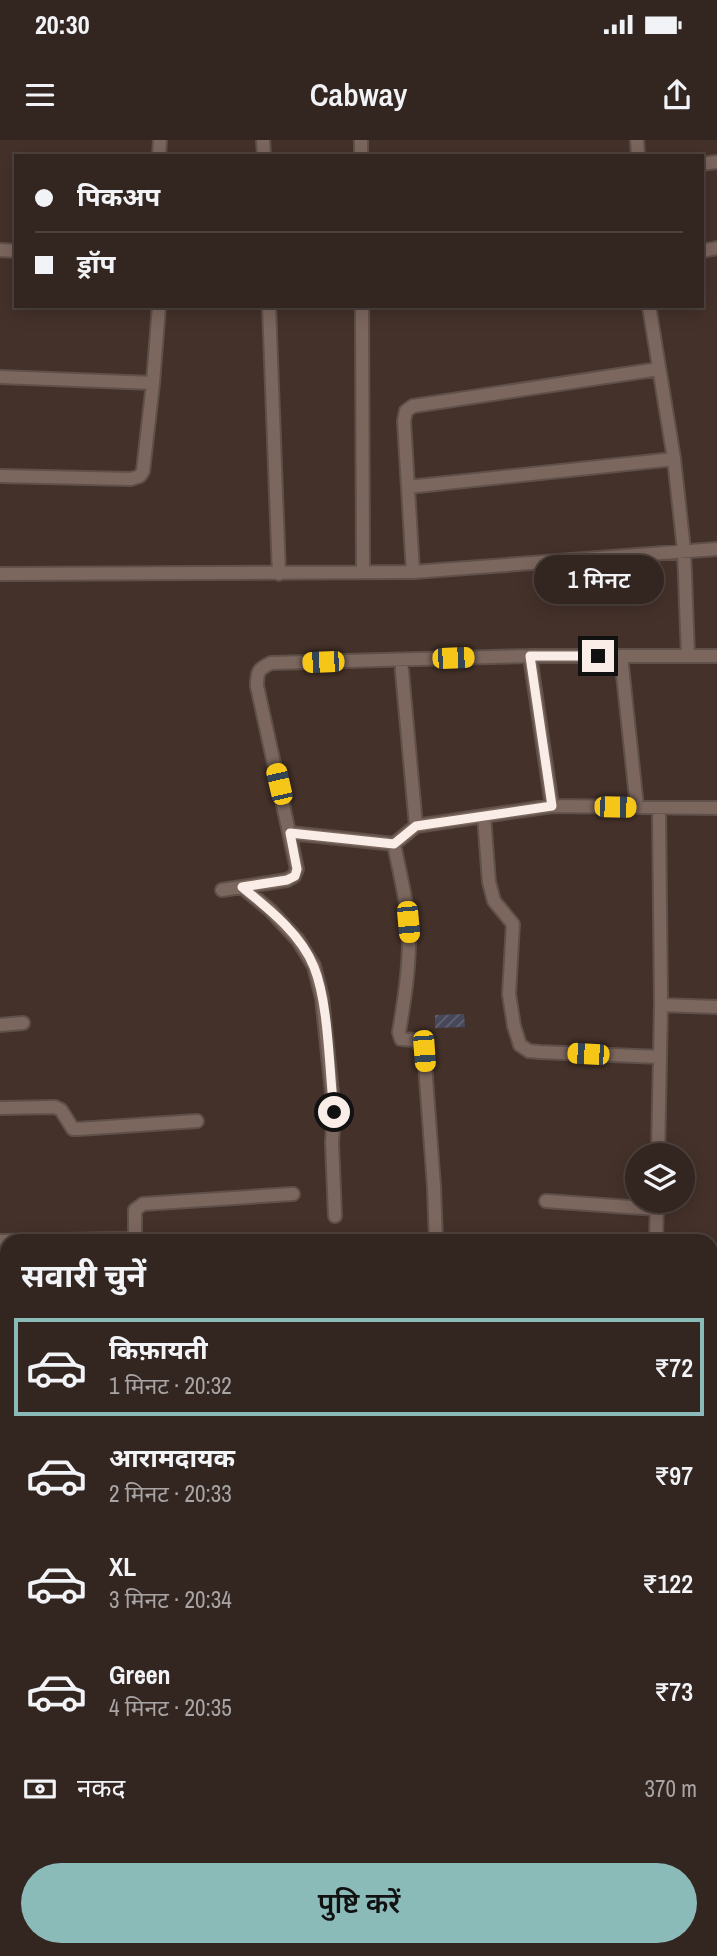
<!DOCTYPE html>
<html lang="hi">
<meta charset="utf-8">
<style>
:root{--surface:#332520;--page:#3b2d29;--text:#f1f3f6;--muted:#a9a5a5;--line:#4e423e;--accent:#8bbbb9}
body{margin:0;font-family:"Archivo Narrow","Noto Sans Devanagari",sans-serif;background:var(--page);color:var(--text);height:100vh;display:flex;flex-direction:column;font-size:26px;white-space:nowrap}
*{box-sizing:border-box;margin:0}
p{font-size:23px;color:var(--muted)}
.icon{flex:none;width:38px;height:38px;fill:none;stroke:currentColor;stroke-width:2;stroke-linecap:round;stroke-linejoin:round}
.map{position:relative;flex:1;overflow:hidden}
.drawer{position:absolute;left:0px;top:1094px;width:718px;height:723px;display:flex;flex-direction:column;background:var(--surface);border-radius:21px 21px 0 0;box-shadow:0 4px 18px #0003,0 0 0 2px var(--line)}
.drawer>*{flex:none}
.hud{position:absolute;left:14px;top:14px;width:690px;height:154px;border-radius:0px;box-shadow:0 4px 18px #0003,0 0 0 2px var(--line);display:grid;align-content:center;height:154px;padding:0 21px;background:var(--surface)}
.buttons{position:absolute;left:625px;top:1003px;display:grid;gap:14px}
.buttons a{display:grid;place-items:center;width:70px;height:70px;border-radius:50%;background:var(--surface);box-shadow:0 4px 18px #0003,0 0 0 2px var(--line);font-size:35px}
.end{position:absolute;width:32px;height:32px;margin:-16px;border:9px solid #faede8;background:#111;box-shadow:0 0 0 4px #111}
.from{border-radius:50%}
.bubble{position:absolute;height:49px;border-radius:24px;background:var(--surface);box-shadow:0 4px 18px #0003,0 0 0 2px var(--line);font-size:23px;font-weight:600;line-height:49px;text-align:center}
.car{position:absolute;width:21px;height:42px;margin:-21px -10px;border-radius:9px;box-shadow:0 0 5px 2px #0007;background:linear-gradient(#f5c518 24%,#345 0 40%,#f5c518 0 76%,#345 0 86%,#f5c518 0)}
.hud b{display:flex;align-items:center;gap:24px;height:66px;font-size:26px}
.hud b+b{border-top:2px solid var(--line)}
.hud i{width:18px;height:18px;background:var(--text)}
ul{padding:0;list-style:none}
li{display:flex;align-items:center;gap:21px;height:98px;margin:0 14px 10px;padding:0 7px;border:4px solid transparent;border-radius:0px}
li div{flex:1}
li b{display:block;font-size:26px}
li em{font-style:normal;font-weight:600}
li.on{border-color:var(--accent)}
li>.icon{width:63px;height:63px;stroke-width:1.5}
h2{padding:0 21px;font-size:32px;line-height:84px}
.pay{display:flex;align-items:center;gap:18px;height:77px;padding:0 21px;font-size:26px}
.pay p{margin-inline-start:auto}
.cta{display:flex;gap:14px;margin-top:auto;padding:14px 21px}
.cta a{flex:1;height:80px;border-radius:42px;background:var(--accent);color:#111;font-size:28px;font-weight:600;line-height:80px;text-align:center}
.status{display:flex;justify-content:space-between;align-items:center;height:49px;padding:0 35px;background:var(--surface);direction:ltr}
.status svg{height:19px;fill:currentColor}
header{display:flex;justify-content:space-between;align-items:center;height:91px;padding:0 21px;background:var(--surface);font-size:32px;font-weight:600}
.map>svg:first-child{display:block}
.building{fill:url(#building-hatch)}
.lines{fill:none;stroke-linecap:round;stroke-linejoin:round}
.street-casing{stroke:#60504a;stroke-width:16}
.street{stroke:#7c675e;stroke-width:12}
.route{stroke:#faede8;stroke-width:9}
</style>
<div class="status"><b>20:30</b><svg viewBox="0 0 49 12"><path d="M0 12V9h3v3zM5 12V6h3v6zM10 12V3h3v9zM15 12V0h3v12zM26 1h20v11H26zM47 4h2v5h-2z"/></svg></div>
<header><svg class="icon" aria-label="menu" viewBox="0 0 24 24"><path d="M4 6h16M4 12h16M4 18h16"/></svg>Cabway<svg class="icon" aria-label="share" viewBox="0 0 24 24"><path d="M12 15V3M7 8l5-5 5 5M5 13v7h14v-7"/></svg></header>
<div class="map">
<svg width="717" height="1816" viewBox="0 0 717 1816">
<defs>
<pattern id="building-hatch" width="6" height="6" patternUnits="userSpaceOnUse" patternTransform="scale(1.75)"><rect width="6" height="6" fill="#46485a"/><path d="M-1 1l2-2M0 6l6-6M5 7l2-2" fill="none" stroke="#626372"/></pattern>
</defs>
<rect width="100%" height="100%" fill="#44312a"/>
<path class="building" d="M464,874L465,887L435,888V875Z"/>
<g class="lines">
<g class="street-casing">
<path id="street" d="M263,0L264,16
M361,0V16
M637,0L638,16
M159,16L160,0
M702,24L717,22
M0,110L16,111
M702,111L717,108
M269,166L279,434
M362,166L363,432
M649,166L674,319L684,410L688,516
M0,237L153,243L143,331L140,336L131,339L0,336
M153,243L159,166
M408,347L674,319
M413,432L404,281L406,271L413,266L659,229
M0,434L413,432L717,409
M530,516L552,666
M621,516L637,667
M401,520L416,686
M484,676L489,742L494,761L513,784L509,854L514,886L520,905L529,911L540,912L660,917
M290,693L394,704L416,686L552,666L717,668
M394,704C400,735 409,768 409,800C409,831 404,862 399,892L401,899L415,900L424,911L434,1047L436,1101
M242,747L270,770L298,800L314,826L322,858L334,972L332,1003L335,1076
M222,750L287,740L294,736L297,729L257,546C257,532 258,529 271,523L530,516H717
M661,865L717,867
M0,885L23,883
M0,968L55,967L61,970L73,989H78L197,981
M658,1015L661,865L659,668
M546,1061L657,1069
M0,1101L130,1099L135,1093V1070L143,1064L293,1054
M656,1101L657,1060
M710,1157H717
M0,1208L7,1207
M710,1241H717
M0,1308H7
M710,1323H717
M0,1490H7
M3,1562L7,1606
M710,1622H717
M27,1810L28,1816
M107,1810V1816
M188,1810L189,1816
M276,1810V1816
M449,1810V1816
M639,1810V1816
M708,1810L709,1816"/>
</g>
<use href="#street" class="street"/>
</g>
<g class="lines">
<path class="route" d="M334,972C329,931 329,864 314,827C301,794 269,769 242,747L287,740L295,736L297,729L290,693L394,704L416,686L552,666L530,516H598"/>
</g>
</svg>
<div class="buttons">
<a><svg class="icon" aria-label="layers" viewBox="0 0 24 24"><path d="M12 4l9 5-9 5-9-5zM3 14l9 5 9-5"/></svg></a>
</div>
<i class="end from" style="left:334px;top:972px"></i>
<i class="end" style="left:598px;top:516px"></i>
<div class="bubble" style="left:534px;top:415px;width:130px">1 मिनट</div>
<i class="car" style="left:453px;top:518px;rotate:88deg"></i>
<i class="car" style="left:323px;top:522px;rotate:268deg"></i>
<i class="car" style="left:279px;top:644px;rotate:347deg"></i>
<i class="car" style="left:615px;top:667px;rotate:91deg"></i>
<i class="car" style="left:408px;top:782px;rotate:175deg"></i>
<i class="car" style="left:424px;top:911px;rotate:176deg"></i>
<i class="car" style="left:588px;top:914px;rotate:273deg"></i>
<div class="hud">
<b><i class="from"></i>पिकअप</b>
<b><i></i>ड्रॉप</b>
</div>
<section class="drawer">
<h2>सवारी चुनें</h2>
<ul>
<li class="on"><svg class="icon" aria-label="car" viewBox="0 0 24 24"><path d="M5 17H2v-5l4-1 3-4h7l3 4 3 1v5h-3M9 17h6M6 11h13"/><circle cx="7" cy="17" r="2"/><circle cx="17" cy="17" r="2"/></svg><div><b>किफ़ायती</b><p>1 मिनट · 20:32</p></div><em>₹72</em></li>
<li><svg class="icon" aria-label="car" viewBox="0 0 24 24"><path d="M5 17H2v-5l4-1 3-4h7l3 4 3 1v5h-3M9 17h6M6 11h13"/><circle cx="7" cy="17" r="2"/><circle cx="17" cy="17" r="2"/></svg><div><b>आरामदायक</b><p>2 मिनट · 20:33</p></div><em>₹97</em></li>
<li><svg class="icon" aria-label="car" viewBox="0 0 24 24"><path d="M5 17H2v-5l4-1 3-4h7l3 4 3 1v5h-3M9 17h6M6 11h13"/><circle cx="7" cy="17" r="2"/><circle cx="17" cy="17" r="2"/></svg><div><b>XL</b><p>3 मिनट · 20:34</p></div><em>₹122</em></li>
<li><svg class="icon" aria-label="car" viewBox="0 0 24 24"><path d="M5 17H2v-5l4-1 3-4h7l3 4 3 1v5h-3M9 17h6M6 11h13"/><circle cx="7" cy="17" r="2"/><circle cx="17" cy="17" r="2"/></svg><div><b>Green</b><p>4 मिनट · 20:35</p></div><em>₹73</em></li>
</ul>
<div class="pay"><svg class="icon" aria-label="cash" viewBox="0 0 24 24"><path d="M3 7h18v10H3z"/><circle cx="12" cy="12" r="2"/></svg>नकद<p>370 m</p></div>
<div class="cta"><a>पुष्टि करें</a></div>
</section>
</div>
